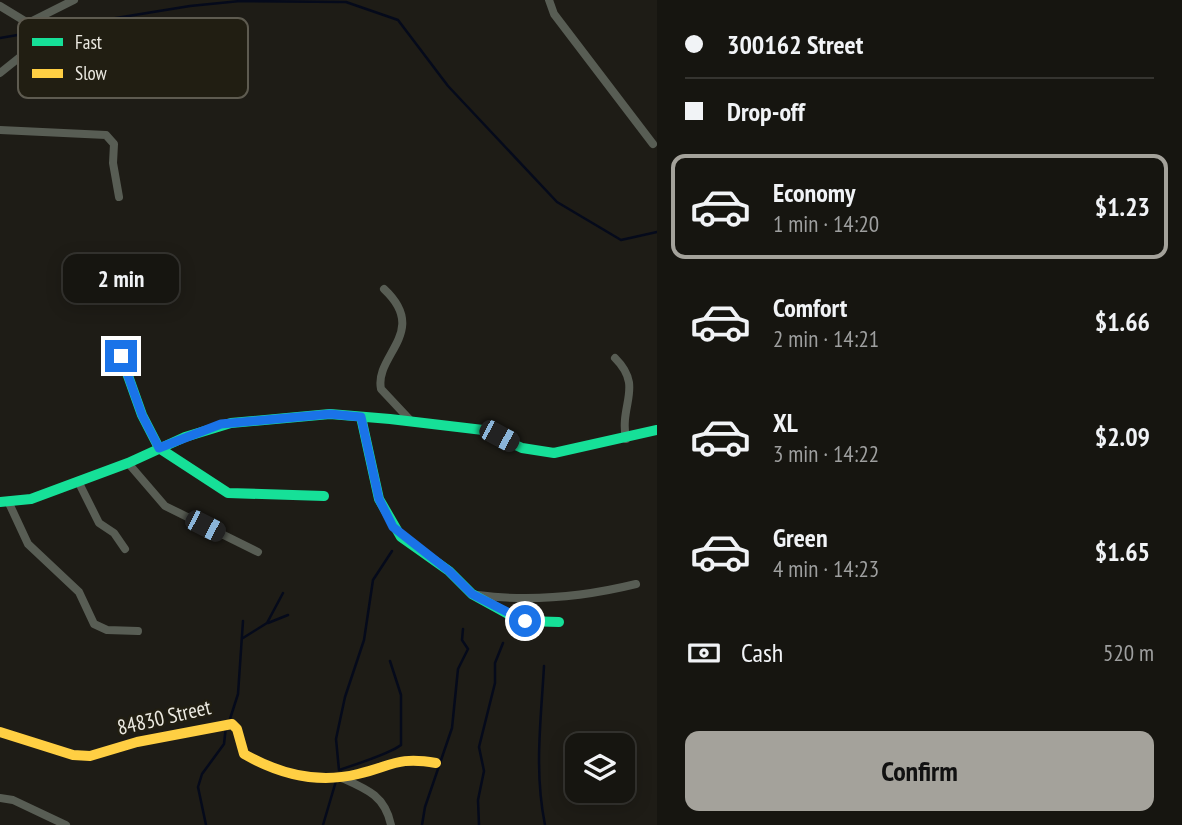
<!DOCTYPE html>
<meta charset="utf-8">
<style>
:root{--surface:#161510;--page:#1f1e19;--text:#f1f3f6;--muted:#9e9f9f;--line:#353430;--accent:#a4a29b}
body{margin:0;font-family:"PT Sans Narrow",sans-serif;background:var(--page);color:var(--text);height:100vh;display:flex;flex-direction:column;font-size:26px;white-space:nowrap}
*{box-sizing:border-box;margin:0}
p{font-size:23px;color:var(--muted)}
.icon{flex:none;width:38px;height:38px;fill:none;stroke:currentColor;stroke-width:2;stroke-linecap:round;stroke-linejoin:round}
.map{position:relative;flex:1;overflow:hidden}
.panel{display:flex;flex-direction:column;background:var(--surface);width:525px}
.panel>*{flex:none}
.top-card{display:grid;align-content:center;height:154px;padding:0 28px;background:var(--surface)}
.fabs{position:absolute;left:565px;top:733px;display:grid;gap:14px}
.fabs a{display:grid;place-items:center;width:70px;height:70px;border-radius:14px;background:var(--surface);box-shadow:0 4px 18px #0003,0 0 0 2px var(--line);font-size:35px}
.end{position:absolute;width:32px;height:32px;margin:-16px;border:9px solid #1a73e8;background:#fff;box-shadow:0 0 0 4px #fff}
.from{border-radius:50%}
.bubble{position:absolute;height:49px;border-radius:14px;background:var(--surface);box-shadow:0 4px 18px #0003,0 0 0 2px var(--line);font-size:23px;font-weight:600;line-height:49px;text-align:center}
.car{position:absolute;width:21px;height:42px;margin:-21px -10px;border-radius:9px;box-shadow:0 0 5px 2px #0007;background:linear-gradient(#222 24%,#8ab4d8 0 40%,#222 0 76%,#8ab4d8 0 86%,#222 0)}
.top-card b{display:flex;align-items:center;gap:24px;height:66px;font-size:26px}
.top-card b+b{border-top:2px solid var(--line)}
.top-card i{width:18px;height:18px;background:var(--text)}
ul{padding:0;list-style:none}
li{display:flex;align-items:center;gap:21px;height:105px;margin:0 14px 10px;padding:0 14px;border:4px solid transparent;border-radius:14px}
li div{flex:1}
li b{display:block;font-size:26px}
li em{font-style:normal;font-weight:600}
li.on{border-color:var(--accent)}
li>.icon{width:63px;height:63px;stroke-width:1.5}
.pay{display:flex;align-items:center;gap:18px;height:77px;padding:0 28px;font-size:26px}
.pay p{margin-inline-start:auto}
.button{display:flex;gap:14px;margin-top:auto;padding:14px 28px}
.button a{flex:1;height:80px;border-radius:14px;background:var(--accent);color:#111;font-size:28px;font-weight:600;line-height:80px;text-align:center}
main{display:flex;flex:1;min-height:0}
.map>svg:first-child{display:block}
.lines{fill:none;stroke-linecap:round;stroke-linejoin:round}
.stream{stroke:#050a1b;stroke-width:2.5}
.street{stroke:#585d54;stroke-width:8}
.fast{stroke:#16e098;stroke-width:10}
.slow{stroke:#ffcf43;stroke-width:10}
.route{stroke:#1a73e8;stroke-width:9}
.labels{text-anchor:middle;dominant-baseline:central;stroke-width:5;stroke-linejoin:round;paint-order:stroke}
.street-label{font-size:21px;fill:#eceae2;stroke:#211e12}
.key{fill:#211e12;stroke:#5e5b50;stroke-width:2}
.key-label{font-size:19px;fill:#eceae2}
</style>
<main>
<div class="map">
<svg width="657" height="825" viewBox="0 0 657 825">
<rect width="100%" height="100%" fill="#1e1c16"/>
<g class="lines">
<path class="stream" d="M36,31L190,6L240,1L346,2L398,20L448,86L557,202L621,240L657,232
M0,38L29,33
M268,623L288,615
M243,638L267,623L283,593
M390,661L401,695V745C389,754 354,765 339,770L336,739L345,697L364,640L373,580L392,551
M544,666C541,721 534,770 545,825
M230,719L238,694L243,621
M206,825L198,787L202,774L224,744L226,726
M323,825L336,781
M422,825L425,807L452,728L458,669L468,649L462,640L463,629
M479,825L478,800L484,771L479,747L495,683V663L503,643"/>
<path class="street" d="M549,0L554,14L653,144
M0,6L28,23L35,38L25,53L0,73
M28,23L74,0
M0,130L106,135L114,144L113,163L119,197
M384,289C430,332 374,355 381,389L411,421
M615,358C644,387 619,404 626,439
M128,463L165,506L258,552
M78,481L99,523L114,533L125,549
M8,501L28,544L79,592L94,624L107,630L138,631
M478,595C531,602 583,597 636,584
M342,778C367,789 385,796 391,825
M0,798L13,800L66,825"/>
<path class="fast" d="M121,356L142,415L159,448L228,493L324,496
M361,417L379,499L401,537L449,571L472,594L512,616L525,621L559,622
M0,502L31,499L128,463L185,437L231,423L330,414L390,419L483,430L522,448L554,453L657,430"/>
<path class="slow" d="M0,732L73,755L90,756L137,742L232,724L237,729L244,754C279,774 318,784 358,774C392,766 398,756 436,763"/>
</g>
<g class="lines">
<path class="route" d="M121,356L142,415L159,448L221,424L330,414L361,417L379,499L393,527L449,571L472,594L525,621"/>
</g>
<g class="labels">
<g class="street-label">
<text transform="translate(164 717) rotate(-13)">84830 Street</text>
</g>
</g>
<rect x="18" y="18" width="230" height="80" rx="10" class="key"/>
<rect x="32" y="38" width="31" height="8" fill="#16e098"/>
<rect x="32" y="69" width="31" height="9" fill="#ffcf43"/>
<g class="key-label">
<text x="75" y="49">Fast</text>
<text x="75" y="80">Slow</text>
</g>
</svg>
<div class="fabs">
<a><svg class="icon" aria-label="layers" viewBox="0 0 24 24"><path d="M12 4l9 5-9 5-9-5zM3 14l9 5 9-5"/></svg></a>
</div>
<i class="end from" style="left:525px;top:621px"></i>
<i class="end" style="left:121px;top:356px"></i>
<div class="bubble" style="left:63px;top:254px;width:116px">2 min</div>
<i class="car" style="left:499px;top:436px;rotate:118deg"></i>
<i class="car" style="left:205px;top:526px;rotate:117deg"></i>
</div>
<section class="panel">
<div class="top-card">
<b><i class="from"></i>300162 Street</b>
<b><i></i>Drop-off</b>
</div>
<ul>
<li class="on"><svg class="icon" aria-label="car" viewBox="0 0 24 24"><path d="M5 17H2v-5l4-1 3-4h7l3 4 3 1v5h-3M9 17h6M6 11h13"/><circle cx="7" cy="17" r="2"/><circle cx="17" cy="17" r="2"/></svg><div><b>Economy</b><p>1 min · 14:20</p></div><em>$1.23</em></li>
<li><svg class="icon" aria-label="car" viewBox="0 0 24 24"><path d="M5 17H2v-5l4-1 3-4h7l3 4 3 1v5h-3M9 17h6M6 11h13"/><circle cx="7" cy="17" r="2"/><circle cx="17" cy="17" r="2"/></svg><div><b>Comfort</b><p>2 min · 14:21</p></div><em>$1.66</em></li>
<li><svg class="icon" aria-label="car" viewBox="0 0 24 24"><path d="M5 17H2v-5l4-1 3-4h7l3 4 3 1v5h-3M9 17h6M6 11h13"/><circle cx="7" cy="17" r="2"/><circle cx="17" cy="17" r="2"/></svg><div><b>XL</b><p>3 min · 14:22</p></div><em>$2.09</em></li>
<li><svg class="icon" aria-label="car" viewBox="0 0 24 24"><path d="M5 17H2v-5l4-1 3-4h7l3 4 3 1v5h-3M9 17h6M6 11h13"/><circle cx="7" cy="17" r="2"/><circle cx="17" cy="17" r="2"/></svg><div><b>Green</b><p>4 min · 14:23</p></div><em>$1.65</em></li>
</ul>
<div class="pay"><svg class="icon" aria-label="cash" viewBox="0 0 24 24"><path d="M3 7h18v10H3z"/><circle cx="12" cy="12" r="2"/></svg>Cash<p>520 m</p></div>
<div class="button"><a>Confirm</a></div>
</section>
</main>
